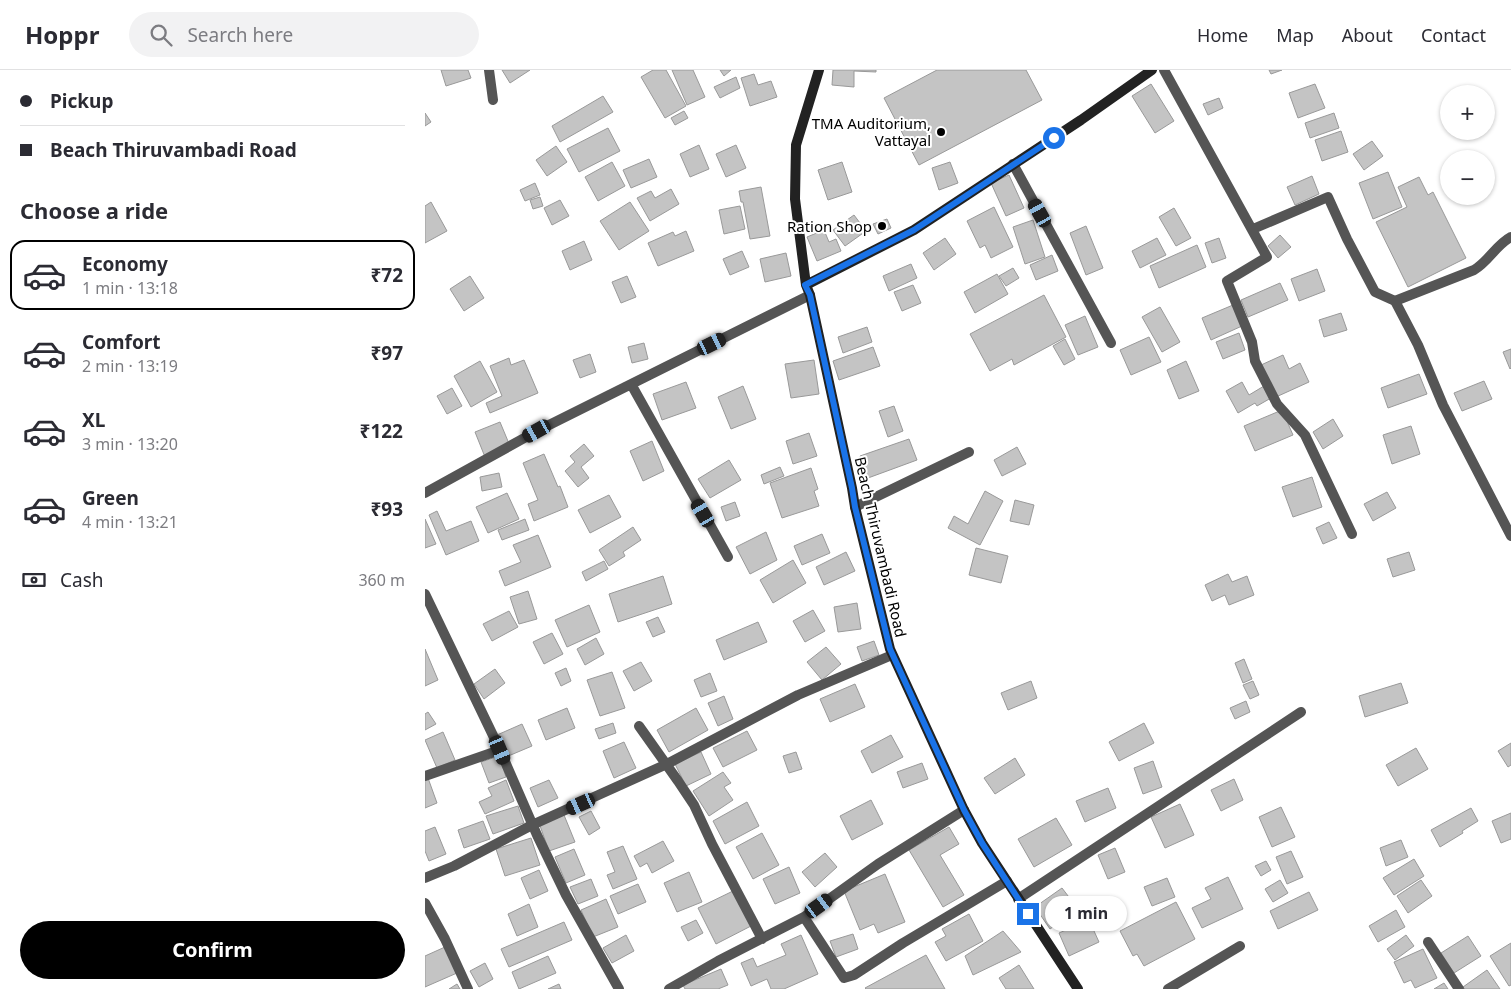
<!DOCTYPE html>
<meta charset="utf-8">
<style>
:root{--surface:#fff;--page:#f2f2f3;--text:#2b2b33;--muted:#7c7c81;--line:#e1e1e2;--accent:#000}
body{margin:0;font-family:"Noto Sans",sans-serif;background:var(--page);color:var(--text);height:100vh;display:flex;flex-direction:column;font-size:19px;white-space:nowrap}
*{box-sizing:border-box;margin:0}
p{font-size:16px;color:var(--muted)}
.icon{flex:none;width:28px;height:28px;fill:none;stroke:currentColor;stroke-width:2;stroke-linecap:round;stroke-linejoin:round}
.map{position:relative;flex:1;overflow:hidden}
.details{display:flex;flex-direction:column;background:var(--surface);width:425px}
.details>*{flex:none}
.hud{display:grid;align-content:center;height:110px;padding:0 20px;background:var(--surface)}
.controls{position:absolute;left:1015px;top:15px;display:grid;gap:10px}
.controls a{display:grid;place-items:center;width:55px;height:55px;border-radius:50%;background:var(--surface);box-shadow:0 1px 4px #0004;font-size:25px}
.end{position:absolute;width:22px;height:22px;margin:-11px;border:6px solid #1a73e8;background:#fff;box-shadow:0 0 0 2px #fff}
.from{border-radius:50%}
.bubble{position:absolute;height:35px;border-radius:18px;background:var(--surface);box-shadow:0 1px 4px #0004;font-size:16px;font-weight:700;line-height:35px;text-align:center}
.car{position:absolute;width:15px;height:30px;margin:-15px -8px;border-radius:6px;box-shadow:0 0 4px 1px #0007;background:linear-gradient(#222 24%,#8ab4d8 0 40%,#222 0 76%,#8ab4d8 0 86%,#222 0)}
.hud b{display:flex;align-items:center;gap:18px;height:48px;font-size:19px}
.hud b+b{border-top:1px solid var(--line)}
.hud i{width:12px;height:12px;background:var(--text)}
ul{padding:0;list-style:none}
li{display:flex;align-items:center;gap:15px;height:70px;margin:0 10px 8px;padding:0 10px;border:2px solid transparent;border-radius:15px}
li div{flex:1}
li b{display:block;font-size:19px}
li em{font-style:normal;font-weight:700}
li.on{border-color:var(--accent)}
li>.icon{width:45px;height:45px;stroke-width:1.5}
h2{padding:0 20px;font-size:22px;line-height:60px}
.pay{display:flex;align-items:center;gap:12px;height:55px;padding:0 20px;font-size:19px}
.pay p{margin-inline-start:auto}
.primary-button{display:flex;gap:10px;margin-top:auto;padding:10px 20px}
.primary-button a{flex:1;height:58px;border-radius:30px;background:var(--accent);color:#fff;font-size:20px;font-weight:700;line-height:58px;text-align:center}
header{display:flex;align-items:center;gap:30px;box-sizing:border-box;height:70px;padding:0 25px;background:var(--surface);border-bottom:1px solid var(--line)}
header strong{font-size:24px}
nav{display:flex;gap:28px;margin-inline-start:auto;font-size:18px}
.search{width:350px;height:45px;background:var(--page);display:flex;align-items:center;gap:12px;box-sizing:border-box;padding:0 18px;border-radius:28px;color:var(--muted);font-size:19px}
main{display:flex;flex:1;min-height:0}
.map>svg:first-child{display:block}
.building{fill:#c4c4c4;stroke:#999}
.lines{fill:none;stroke-linecap:round;stroke-linejoin:round}
.lane{stroke:#555;stroke-width:10}
.street{stroke:#555;stroke-width:10}
.secondary{stroke:#222;stroke-width:10}
.route{stroke:#1a73e8;stroke-width:6}
.poi-dot{fill:#000;stroke:#fff;stroke-width:2}
.labels{text-anchor:middle;dominant-baseline:central;stroke-width:4;stroke-linejoin:round;paint-order:stroke}
.poi-label{font-size:15px;fill:#000;stroke:#fff;text-anchor:end}
.street-label{font-size:15px;fill:#000;stroke:#fff}
</style>
<header>
<strong>Hoppr</strong>
<div class="search"><svg class="icon" aria-label="search" viewBox="0 0 24 24"><circle cx="10" cy="10" r="6"/><path d="M15 15l6 6"/></svg>Search here</div>
<nav><a>Home</a><a>Map</a><a>About</a><a>Contact</a></nav>
</header>
<main>
<section class="details">
<div class="hud">
<b><i class="from"></i>Pickup</b>
<b><i></i>Beach Thiruvambadi Road</b>
</div>
<h2>Choose a ride</h2>
<ul>
<li class="on"><svg class="icon" aria-label="car" viewBox="0 0 24 24"><path d="M5 17H2v-5l4-1 3-4h7l3 4 3 1v5h-3M9 17h6M6 11h13"/><circle cx="7" cy="17" r="2"/><circle cx="17" cy="17" r="2"/></svg><div><b>Economy</b><p>1 min · 13:18</p></div><em>₹72</em></li>
<li><svg class="icon" aria-label="car" viewBox="0 0 24 24"><path d="M5 17H2v-5l4-1 3-4h7l3 4 3 1v5h-3M9 17h6M6 11h13"/><circle cx="7" cy="17" r="2"/><circle cx="17" cy="17" r="2"/></svg><div><b>Comfort</b><p>2 min · 13:19</p></div><em>₹97</em></li>
<li><svg class="icon" aria-label="car" viewBox="0 0 24 24"><path d="M5 17H2v-5l4-1 3-4h7l3 4 3 1v5h-3M9 17h6M6 11h13"/><circle cx="7" cy="17" r="2"/><circle cx="17" cy="17" r="2"/></svg><div><b>XL</b><p>3 min · 13:20</p></div><em>₹122</em></li>
<li><svg class="icon" aria-label="car" viewBox="0 0 24 24"><path d="M5 17H2v-5l4-1 3-4h7l3 4 3 1v5h-3M9 17h6M6 11h13"/><circle cx="7" cy="17" r="2"/><circle cx="17" cy="17" r="2"/></svg><div><b>Green</b><p>4 min · 13:21</p></div><em>₹93</em></li>
</ul>
<div class="pay"><svg class="icon" aria-label="cash" viewBox="0 0 24 24"><path d="M3 7h18v10H3z"/><circle cx="12" cy="12" r="2"/></svg>Cash<p>360 m</p></div>
<div class="primary-button"><a>Confirm</a></div>
</section>
<div class="map">
<svg width="1086" height="919" viewBox="0 0 1086 919">
<rect width="100%" height="100%" fill="#fff"/>
<path class="building" d="M16,0H43L46,8L21,16Z
M77,0H105L85,13Z
M228,0H241L261,36L240,48L216,7Z
M247,0H268L280,27L262,35Z
M295,0H306L299,6Z
M408,0H451V2L429,1V17L407,15Z
M512,0H601L617,30L494,95L459,28Z
M844,0H857L846,4Z
M329,4L333,15L346,11L352,27L325,36L316,8Z
M311,7L315,18L295,28L289,17Z
M726,14L749,51L730,63L707,26Z
M890,14L900,38L873,48L864,23Z
M178,26L188,42L135,72L127,56Z
M794,28L798,38L783,45L778,34Z
M259,41L263,48L250,55L246,48Z
M0,43L6,52L0,56Z
M909,43L914,58L885,68L880,53Z
M183,58L195,81L154,102L142,79Z
M916,61L923,82L897,91L890,70Z
M947,71L958,86L939,100L928,84Z
M274,75L284,99L265,107L255,84Z
M311,75L321,98L301,107L291,84Z
M131,76L142,92L122,106L111,90Z
M224,89L232,107L206,118L198,100Z
M187,92L200,116L173,131L160,107Z
M417,92L427,122L403,130L393,100Z
M525,92L533,113L514,120L507,98Z
M963,102L977,137L948,149L934,113Z
M584,105L599,138L581,146L566,113Z
M887,106L894,124L870,135L862,117Z
M994,107L1003,125L1008,122L1041,188L983,217L951,152L982,137L973,117Z
M110,113L115,125L100,131L95,120Z
M336,117L345,166L325,169L318,132H316L314,121Z
M246,119L254,134L225,151L212,128L226,121L230,128Z
M115,127L118,136L108,139L105,130Z
M135,130L144,146L127,155L119,138Z
M6,132L22,161L0,173V136Z
M205,132L224,161L194,180L175,151Z
M315,136L320,159L299,164L294,140Z
M569,137L588,177L566,188L560,175L555,178L542,151Z
M749,138L766,168L751,176L734,147Z
M429,145L441,161L420,176L408,160Z
M462,149L466,158L453,164L448,154Z
M608,150L620,187L600,194L588,157Z
M661,156L678,198L661,205L645,163Z
M399,160L404,172L411,169L416,181L392,191L382,167Z
M261,161L269,181L233,196L223,173L248,162L250,166Z
M855,165L866,177L853,188L843,176Z
M520,168L531,184L509,200L498,183Z
M732,168L741,185L715,198L707,181Z
M794,168L801,188L787,193L780,173Z
M159,171L167,190L145,200L137,181Z
M772,175L781,197L734,218L725,196Z
M317,181L324,197L305,205L298,189Z
M361,183L366,206L340,212L335,189Z
M627,185L633,201L611,210L605,195Z
M486,194L492,208L464,221L458,206Z
M588,198L594,208L581,216L574,206Z
M892,199L900,221L874,231L866,209Z
M572,204L583,224L550,243L539,222Z
M45,206L59,228L39,241L25,219Z
M202,206L211,227L196,233L187,212Z
M855,213L863,230L823,247L816,230Z
M488,215L496,233L477,241L469,222Z
M619,225L641,267L589,295L587,289L565,301L545,264Z
M808,235L817,256L786,270L777,248Z
M735,237L755,272L737,282L717,247Z
M916,243L922,260L899,267L894,250Z
M660,246L673,277L653,285L640,255Z
M442,257L447,272L418,283L413,267Z
M814,263L820,280L798,289L791,272Z
M724,267L736,292L706,305L695,280Z
M640,269L650,289L639,295L628,276Z
M219,273L223,289L207,293L203,277Z
M448,277L455,296L414,310L408,291Z
M1086,279V298L1085,299L1078,282Z
M165,284L171,302L155,308L148,290Z
M858,285L864,299L875,293L884,312L851,327L836,295Z
M84,288L86,295L99,290L113,323L65,343L61,333L77,326L65,296Z
M389,290L394,324L366,328L360,294Z
M55,291L72,322L46,337L29,306Z
M761,291L774,321L754,329L742,300Z
M994,304L1002,324L963,338L956,318Z
M1059,311L1067,329L1037,341L1029,323Z
M261,312L271,338L237,350L228,324Z
M817,312L824,325L839,316L846,328L832,336L830,333L813,343L801,321Z
M318,316L331,349L306,359L293,327Z
M27,318L37,336L22,344L12,326Z
M469,336L478,361L463,367L454,341Z
M857,340L868,365L830,381L819,356Z
M908,349L918,366L898,379L888,362Z
M75,352L85,376L60,387L50,362Z
M986,356L995,384L967,394L958,365Z
M384,363L392,386L368,394L361,371Z
M484,369L492,390L443,408L435,386Z
M227,371L239,401L218,411L205,381Z
M159,374L169,386L156,397L164,408L153,417L140,401L150,392L145,386Z
M592,377L601,394L577,406L569,390Z
M119,384L133,417L135,416L143,437L109,451L103,434L113,430L98,393Z
M304,390L316,410L285,428L273,409Z
M355,397L359,406L339,414L336,405Z
M386,398L393,419L389,421L394,436L357,448L345,413Z
M74,403L77,417L57,421L55,407Z
M887,407L897,437L868,447L857,417Z
M560,421L578,431L555,475L523,458L529,446L543,454Z
M962,422L971,438L948,451L939,434Z
M82,423L94,449L63,463L51,437Z
M184,425L196,447L165,463L153,440Z
M590,430L609,435L604,455L585,451Z
M310,432L315,446L301,451L296,437Z
M12,441L21,461L46,451L54,471L21,485L4,445Z
M0,449L11,474L0,478Z
M100,449L104,460L77,470L73,460Z
M904,452L912,468L898,474L891,458Z
M208,457L216,470L198,482L200,486L184,496L174,480Z
M341,462L352,490L325,504L311,477Z
M397,464L405,483L377,495L369,476Z
M113,465L126,497L80,516L74,501L96,492L88,475Z
M551,478L583,486L576,513L544,505Z
M421,482L430,501L399,515L391,497Z
M984,482L990,500L968,507L962,489Z
M368,490L381,513L348,533L335,510Z
M179,491L183,499L161,511L157,502Z
M803,504L807,512L822,506L829,525L804,535L800,525L787,531L780,515Z
M238,506L247,534L193,552L184,524Z
M103,521L112,549L94,554L85,527Z
M432,533L436,559L413,562L409,537Z
M164,535L175,562L142,577L130,550Z
M388,540L400,561L380,572L368,551Z
M84,541L93,557L67,571L58,554Z
M233,547L240,562L228,567L221,552Z
M333,552L342,572L299,590L291,570Z
M127,563L138,584L119,594L108,572Z
M171,568L179,584L160,595L152,579Z
M449,571L454,585L437,591L432,577Z
M401,577L416,594L397,610L382,592Z
M0,579L13,610L0,616Z
M819,589L827,609L818,613L810,593Z
M216,592L227,611L209,621L198,601Z
M141,598L146,611L136,616L130,603Z
M70,599L80,613L59,629L49,614Z
M187,602L200,638L175,646L162,610Z
M285,603L292,621L276,627L269,610Z
M606,611L612,628L583,640L576,623Z
M828,611L834,625L825,629L818,615Z
M976,613L983,633L940,647L934,626Z
M430,614L440,637L405,652L395,629Z
M299,626L308,649L293,656L283,633Z
M821,631L825,642L810,649L805,638Z
M142,638L150,658L121,670L113,650Z
M271,638L283,660L244,682L232,660Z
M3,642L11,654L0,660V644Z
M188,653L191,663L174,669L170,659Z
M719,653L729,673L694,691L684,672Z
M97,654L107,676L81,687L72,665Z
M322,661L332,680L298,697L288,678Z
M18,662L30,690L12,698L0,670Z
M466,665L478,687L447,703L436,681Z
M199,672L211,698L189,708L178,681Z
M1086,673V695L1083,697L1073,681Z
M991,678L1003,699L973,716L961,695Z
M276,682L286,704L261,716L250,694Z
M371,682L377,699L364,703L358,686Z
M74,686L81,707L64,713L56,692Z
M590,688L600,705L570,724L559,708Z
M728,691L737,717L718,724L709,698Z
M497,693L503,709L478,718L472,702Z
M298,702L306,713L299,717L308,730L284,746L268,721Z
M3,708L12,733L0,738V709Z
M809,709L818,730L796,741L786,720Z
M81,710L89,731L60,744L54,732L67,726L63,718Z
M124,710L133,728L113,737L105,718Z
M683,718L691,738L660,752L651,731Z
M446,730L458,754L427,770L415,746Z
M322,732L334,756L300,774L288,751Z
M755,734L769,765L740,778L726,747Z
M93,736L99,753L68,764L61,746Z
M856,737L870,767L847,777L834,747Z
M1046,738L1053,751L1037,761L1038,763L1015,777L1006,760Z
M166,741L175,758L164,765L154,747Z
M1086,743V769L1076,773L1067,751Z
M139,745L150,772L124,781L114,753Z
M631,748L647,775L609,797L593,769Z
M58,751L65,769L39,778L33,760Z
M10,757L21,784L4,791L0,781V761Z
M524,757L534,774L515,785L539,825L518,837L484,780Z
M337,763L354,795L328,809L311,777Z
M106,768L115,795L80,806L71,779Z
M976,770L983,787L961,796L955,778Z
M238,771L249,791L227,803L222,793L215,797L209,786Z
M198,776L212,809L188,819L182,805L190,802L182,782Z
M690,778L700,802L683,809L673,785Z
M149,779L160,805L141,813L130,787Z
M866,781L878,807L862,814L851,787Z
M400,783L412,797L390,817L377,802Z
M989,789L999,806L969,825L958,808Z
M841,791L846,800L836,806L830,796Z
M364,797L375,823L350,834L338,809Z
M114,800L123,821L105,829L96,808Z
M264,802L277,832L252,842L239,813Z
M460,804L480,852L453,863L449,854L435,860L419,821Z
M803,807L818,839L777,858L767,838L786,829L780,818Z
M742,808L750,827L727,836L719,817Z
M166,809L173,826L153,834L145,817Z
M855,810L863,823L848,832L840,819Z
M996,810L1007,826L983,843L972,826Z
M213,814L221,832L193,844L185,826Z
M637,818L653,839L625,859L610,837Z
M308,821L326,856L291,874L273,838Z
M884,822L893,840L853,859L845,841Z
M181,829L193,857L168,867L156,840Z
M751,832L770,869L719,896L712,884L708,886L695,861Z
M104,834L113,857L92,866L83,844Z
M971,840L980,857L953,872L944,856Z
M544,844L558,871L521,891L510,872L521,866L517,859Z
M271,850L278,863L263,871L256,857Z
M664,850L674,872L644,886L634,863Z
M139,852L147,870L84,897L76,879Z
M578,861L596,882L548,905L540,886Z
M428,864L433,879L411,887L405,871Z
M201,865L209,881L187,893L178,878Z
M376,865L393,904L359,919H346L342,909L326,916L316,893L328,888L332,897L361,885L356,874Z
M981,865L989,876L970,890L962,879Z
M1043,866L1056,886L1029,903L1016,883Z
M1086,873V915L1084,916L1065,886Z
M20,877L32,903L0,917V886Z
M998,879L1012,908L990,918L986,910L979,913L969,892Z
M501,885L520,919H441L440,918Z
M123,886L131,903L94,919L87,902Z
M60,893L68,909L54,917L45,901Z
M594,895L609,919H581L574,908Z
M296,899L303,915L293,919H260L258,915Z
M1062,900L1075,919H1040L1038,917Z
M1019,913L1023,919H1009Z
M32,914L35,919H24Z
M134,914L136,919H123Z"/>
<g class="lines">
<path class="lane" d="M970,231L1049,200C1064,191 1071,175 1086,167
M430,437L544,382
M743,919L815,876"/>
<path class="street" d="M64,0L68,30
M739,0L842,187L802,211L827,272L830,291L852,334L880,365L927,464
M588,94L686,273
M828,159L903,127L922,169L950,222L970,231L993,275L1018,335L1086,466
M206,314L303,487
M0,423L112,361L385,225
M0,524L75,680L112,765L141,825L194,919
M214,656L253,711L269,735L287,774L337,869
M0,706L75,680
M0,808L29,796L107,755L242,694L373,625L467,585
M593,829L876,642
M0,833L20,869L43,919
M379,847L419,908L429,905L478,873L582,811
M1003,872L1034,919
M244,919L293,891L379,847L453,794L539,740"/>
<path class="secondary" d="M394,0L371,75L370,129L381,215L385,225L427,418L430,437L465,579L539,740L557,773L653,919
M381,215L489,160L656,50L727,0"/>
</g>
<g class="lines">
<path class="route" d="M603,844L557,773L539,740L465,579L430,437L427,418L385,225L380,215L489,160L629,68"/>
</g>
<g class="poi-dot">
<circle cx="516" cy="62" r="5"/>
<circle cx="457" cy="156" r="5"/>
</g>
<g class="labels">
<g class="poi-label">
<text x="506" y="53">TMA Auditorium,<tspan x="506" dy="17">Vattayal</tspan></text>
<text x="447" y="156">Ration Shop</text>
</g>
<g class="street-label">
<text transform="translate(456 477) rotate(77)">Beach Thiruvambadi Road</text>
</g>
</g>
</svg>
<div class="controls">
<a>+</a>
<a>−</a>
</div>
<i class="end from" style="left:629px;top:68px"></i>
<i class="end" style="left:603px;top:844px"></i>
<div class="bubble" style="left:620px;top:826px;width:82px">1 min</div>
<i class="car" style="left:615px;top:143px;rotate:331deg"></i>
<i class="car" style="left:287px;top:274px;rotate:64deg"></i>
<i class="car" style="left:112px;top:361px;rotate:241deg"></i>
<i class="car" style="left:278px;top:443px;rotate:330deg"></i>
<i class="car" style="left:75px;top:680px;rotate:157deg"></i>
<i class="car" style="left:156px;top:734px;rotate:246deg"></i>
<i class="car" style="left:394px;top:836px;rotate:54deg"></i>
</div>
</main>
